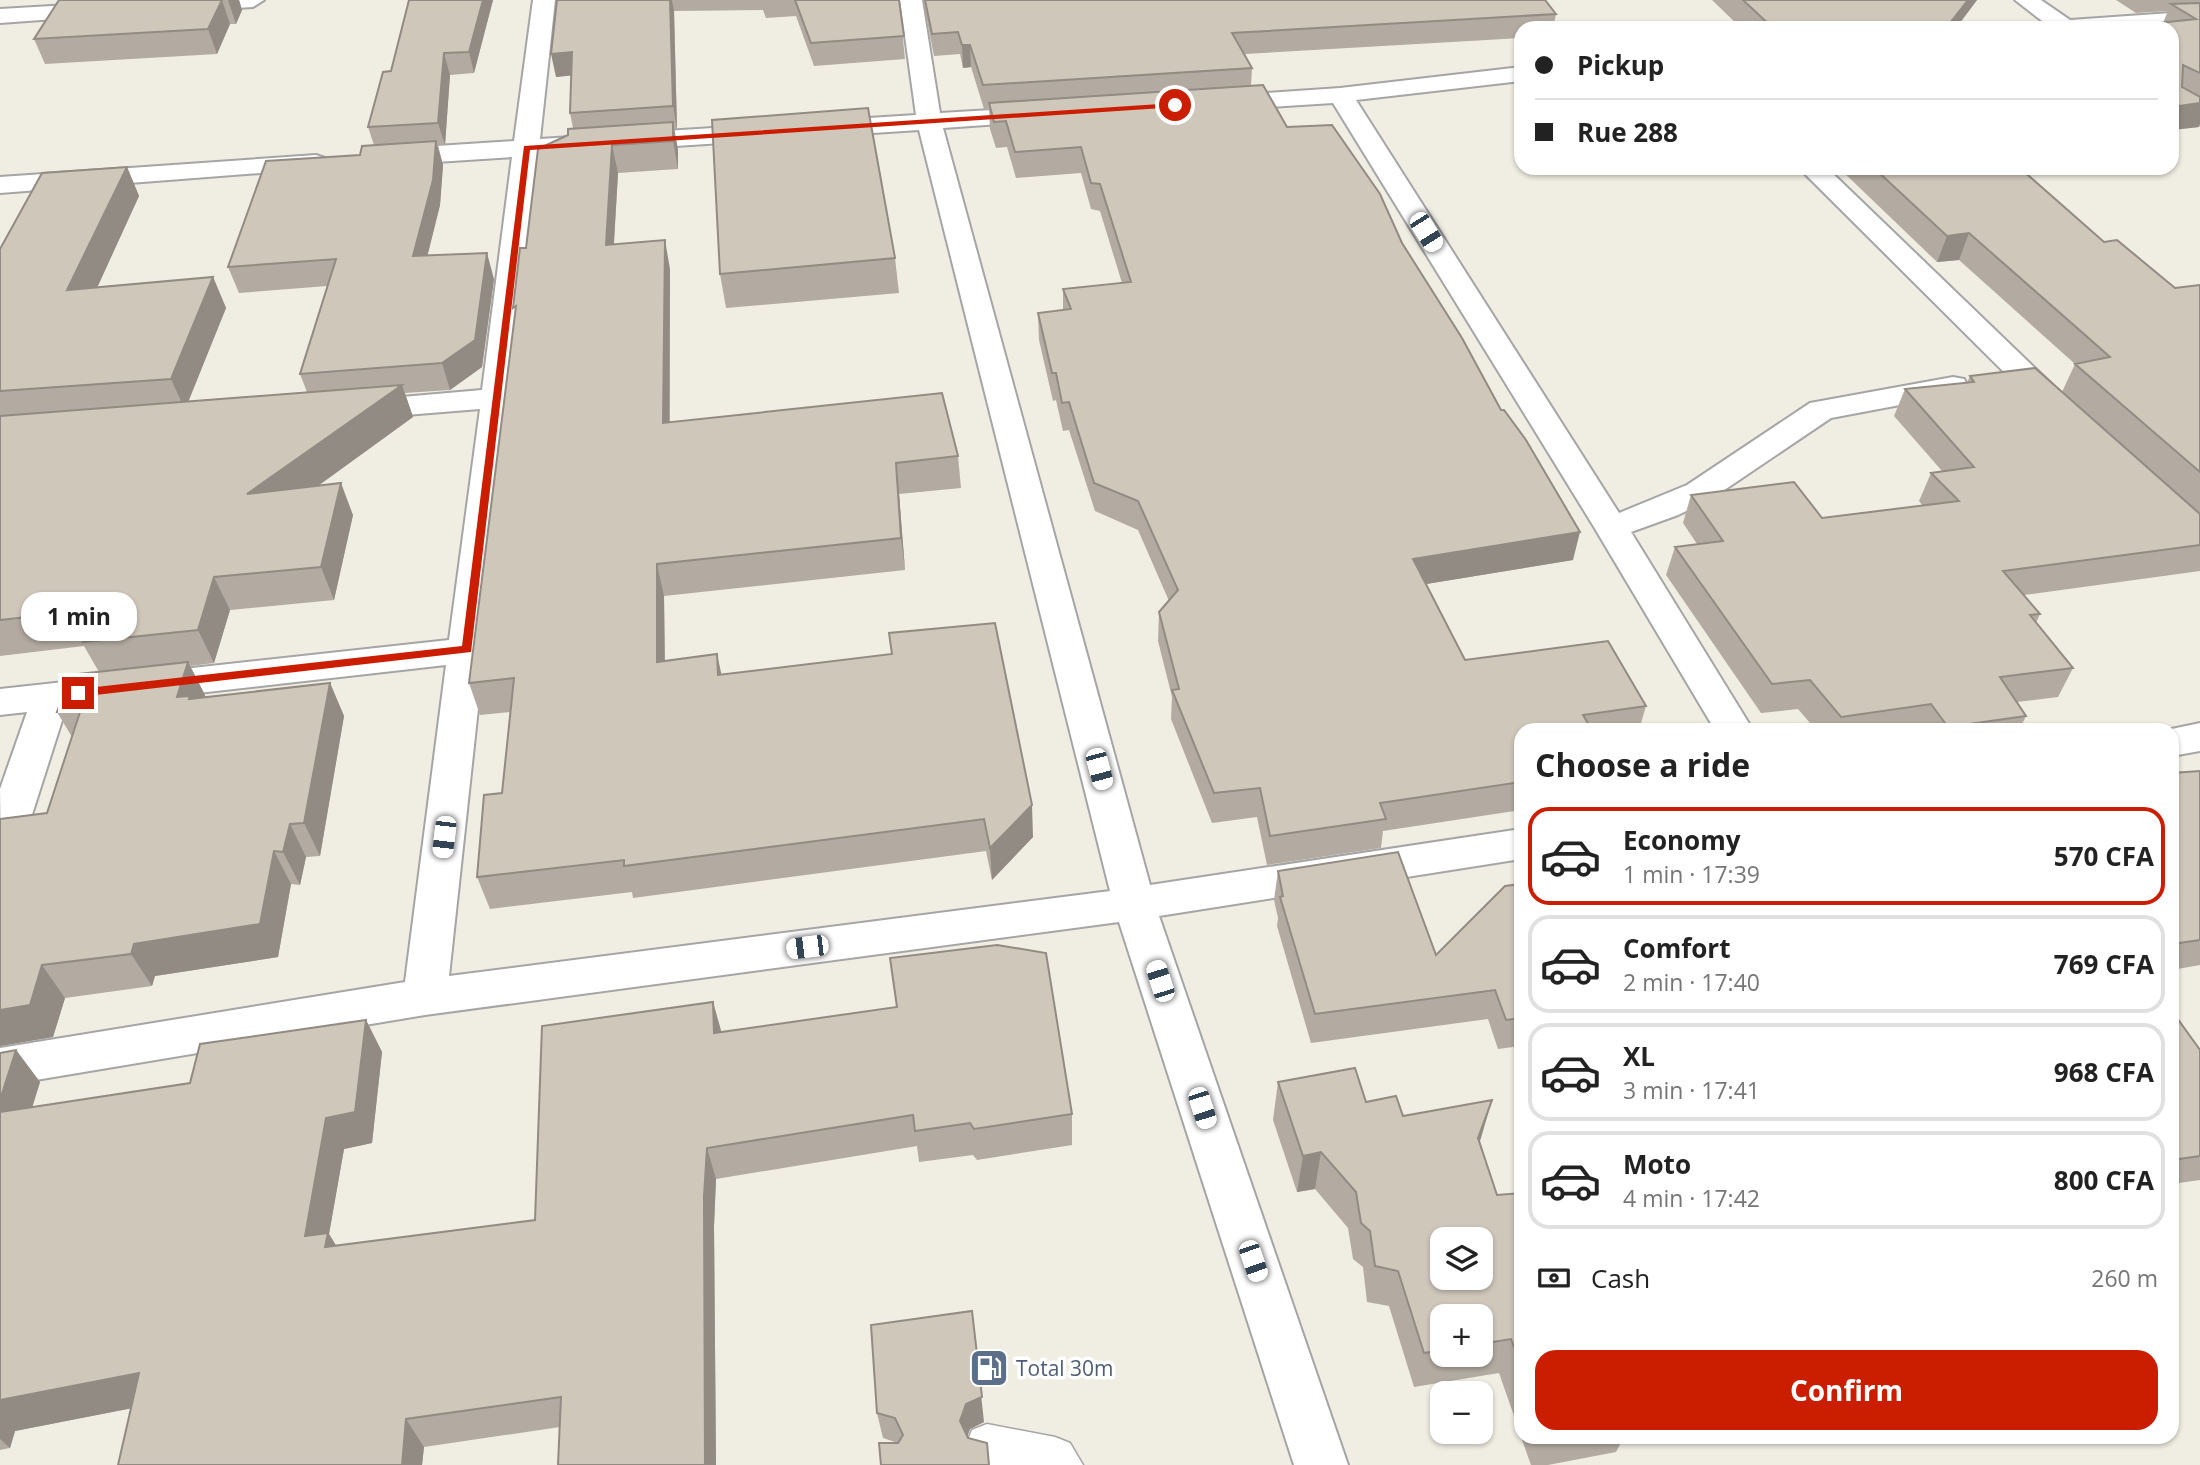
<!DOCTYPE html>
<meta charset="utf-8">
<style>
:root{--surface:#fff;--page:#f2f2f2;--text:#222;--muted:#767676;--line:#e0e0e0;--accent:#cb1d00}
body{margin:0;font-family:"Open Sans",sans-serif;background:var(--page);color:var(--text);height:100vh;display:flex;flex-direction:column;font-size:26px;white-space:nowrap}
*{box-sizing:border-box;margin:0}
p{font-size:23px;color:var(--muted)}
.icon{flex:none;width:38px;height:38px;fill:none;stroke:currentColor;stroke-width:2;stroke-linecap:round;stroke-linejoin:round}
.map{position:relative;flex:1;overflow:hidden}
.drawer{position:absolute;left:1514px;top:723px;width:665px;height:721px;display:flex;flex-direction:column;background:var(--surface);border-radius:21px;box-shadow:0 2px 5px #0004}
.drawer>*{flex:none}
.top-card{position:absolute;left:1514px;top:21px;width:665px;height:154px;border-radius:21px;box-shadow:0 2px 5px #0004;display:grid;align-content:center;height:154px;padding:0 21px;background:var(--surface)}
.buttons{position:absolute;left:1430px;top:1227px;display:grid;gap:14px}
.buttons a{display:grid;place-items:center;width:63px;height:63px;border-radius:14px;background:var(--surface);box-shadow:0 2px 5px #0004;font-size:35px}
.end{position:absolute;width:32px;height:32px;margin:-16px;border:9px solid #cb1d00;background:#fff;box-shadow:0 0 0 4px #fff}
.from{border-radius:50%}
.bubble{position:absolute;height:49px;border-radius:21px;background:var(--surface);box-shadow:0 2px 5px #0004;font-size:23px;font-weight:700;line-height:49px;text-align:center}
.car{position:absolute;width:21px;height:42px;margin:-21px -10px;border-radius:9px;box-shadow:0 0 5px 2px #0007;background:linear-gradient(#fff 24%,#345 0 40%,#fff 0 76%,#345 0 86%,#fff 0)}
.top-card b{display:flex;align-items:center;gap:24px;height:66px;font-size:26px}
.top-card b+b{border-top:2px solid var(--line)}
.top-card i{width:18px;height:18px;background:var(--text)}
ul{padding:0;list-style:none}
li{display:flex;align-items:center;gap:21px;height:98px;margin:0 14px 10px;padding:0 7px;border:4px solid var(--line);border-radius:21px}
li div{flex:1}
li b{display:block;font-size:26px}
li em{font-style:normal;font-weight:700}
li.current{border-color:var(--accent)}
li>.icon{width:63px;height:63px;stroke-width:1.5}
h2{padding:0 21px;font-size:32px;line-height:84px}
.pay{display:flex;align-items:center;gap:18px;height:77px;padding:0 21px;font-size:26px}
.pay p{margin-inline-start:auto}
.cta{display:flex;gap:14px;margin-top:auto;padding:14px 21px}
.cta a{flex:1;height:80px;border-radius:21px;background:var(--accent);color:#fff;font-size:28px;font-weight:700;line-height:80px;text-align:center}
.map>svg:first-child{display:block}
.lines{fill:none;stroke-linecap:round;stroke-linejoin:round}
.service-casing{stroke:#a5a5a5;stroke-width:3}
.minor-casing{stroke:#a5a5a5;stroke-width:4}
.service{fill:#fff;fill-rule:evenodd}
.minor{fill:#fff;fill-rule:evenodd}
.wall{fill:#b3aba1;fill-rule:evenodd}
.shaded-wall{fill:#928b83}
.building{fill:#d0c7bb;stroke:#928b83;stroke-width:2;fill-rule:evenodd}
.route{fill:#cb1d00}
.labels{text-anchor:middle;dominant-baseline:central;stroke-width:7;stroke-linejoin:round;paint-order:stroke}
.near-service-label{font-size:21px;fill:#4e5e75;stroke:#fff;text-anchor:start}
</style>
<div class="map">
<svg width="2200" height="1465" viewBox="0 0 2200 1465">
<rect width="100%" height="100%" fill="#f0ede2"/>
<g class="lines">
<g class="service-casing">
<path id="service" d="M987,1424L1055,1437L1070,1443L1083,1465H985L972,1460L966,1445L972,1430Z"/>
</g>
<g class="minor-casing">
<path id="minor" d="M179,0H264L253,7L187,11L179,9L176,4Z
M533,0H555L540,139L916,115L900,0H922L940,113L1042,107L1051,109L1054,114L1051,119L1042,121L943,128L1150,885L1521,829V859L1159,916L1348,1465H1294L1119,922L425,1015L0,1086V1048L405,982L446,665L66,708L22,846L15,857L1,861L0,789L27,712L0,715V689L449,640L480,409L356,419L345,417L340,410L345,403L356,401L482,390L512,157L390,165L381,162L377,157L381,152L390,149L514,141ZM919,130L1110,891L449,976L538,155Z
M2015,0H2041L2070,20L2200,11V25L2043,28L2046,24Z
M103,3L111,5L114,10L111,15L0,23V9Z
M1521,67V81L1356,100L1619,513L1687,485L1810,403L1953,377L1964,379L1968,386L1964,393L1953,395L1831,418L1711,499L1678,515L1631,532L1753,730H1715L1594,527L1333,103L1221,110L1212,108L1209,103L1212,98L1221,96L1340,88Z
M316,155L325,158L329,163L325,168L0,193V177Z
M1799,168H1827L2066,398L2071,405L2066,412L2055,414L2044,412Z
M2200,723V751L2172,756V730H2167Z"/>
</g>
<use href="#service" class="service"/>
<use href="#minor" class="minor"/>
</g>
<path class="wall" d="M59,0H239L242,10L236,24H230L217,54L45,64L34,39Z
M409,0H493L474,73L450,75L445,145H438L443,165L440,205L427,256L494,279L482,367L450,390L405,393L413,417L318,486L353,515L334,600L230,610L214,663L190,666L205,695L204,697L330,683L344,716L320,856L306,857L300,885L291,884L278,957L155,976L152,986L65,998L53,1037L0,1046L47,813L72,737L57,712L99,672L84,646L0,656V249L127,167L139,196L97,287L213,277L226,308L188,401L307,392L300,374L327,286L239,293L228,267L360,155L374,145L368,127L391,71Z
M557,0H899L905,59L814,66L796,16L766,18L763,10L674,11L677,129H674L678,150V169L618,173L614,244L670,269V422L958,456L961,488L899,494L905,570L664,596L665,661L722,674L1033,837L992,880L986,851L633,898L632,892L490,909L477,877L502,793L510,712L480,715L469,683L526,248L568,135L573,128L570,113L571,75L556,77Z
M923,0H1545L1556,14L1553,28H1521V38L1245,54L1252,68L1251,86L1287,127L1402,243L1573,560L1426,584L1465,660L1646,706L1639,730H1521V810L1383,831L1381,848L1267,865L1257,817L1212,823L1171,719L1172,697L1158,641L1159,612L1169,601L1138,530L1095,511L1069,430L1063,431L1056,400L1053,401L1039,340L1038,313L1063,310V289L1122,283L1100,211L1091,209L1081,173L1016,178L1007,147L996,148L990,129L989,108L984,109L971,67L963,68L960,54L934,56Z
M1712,0H1977L1956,28H1741Z
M2116,0H2200V124L2199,127L2172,130V28L2163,23L2168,11L2136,13Z
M1839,168H2020L2104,242L2175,288L2200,285V571L2024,595L2040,614L2036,623L2073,668L2058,697L2017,702L2026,716L2019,730H1816L1798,709L1761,713L1666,575L1675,547L1697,544L1683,523L1691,495L1822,518L1923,506L1919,501L1931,473L1942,471L1894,416L1905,389L1967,383L1970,376L2179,495L2062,392L2075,364L1959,260L1937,262Z
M895,258L899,293L726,308L720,274Z
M2200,771V965L2172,970V773Z
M1278,871L1436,955L1521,884V1046L1498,1049L1488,1019L1311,1043L1277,926L1278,918L1274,900Z
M713,1002L721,1032L1072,1114V1145L977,1160L973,1155L919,1162L917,1146L716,1179L714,1226L716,1465H558L560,1427L424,1447L422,1465H118L131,1408L15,1431L10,1448L0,1450V1053L16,1050L40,1082L32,1107L190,1083L366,1020L382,1052L372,1143L344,1149L329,1234L336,1246L535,1220Z
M2172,1010L2200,1050V1180L2172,1184Z
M1278,1082L1366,1102L1403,1116L1480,1142L1497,1195L1521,1193V1436L1499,1373L1414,1387L1389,1306L1367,1302L1363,1267L1353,1259L1348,1228L1315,1189L1297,1192L1273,1120ZM1442,1316H1480V1354H1442Z
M877,1413L984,1422L970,1429L967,1436L968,1438L987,1443H898L883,1438Z
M1521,1437H1624L1616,1452L1548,1465H1531Z"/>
<path class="shaded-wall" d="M222,0L230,24L217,54L208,29Z
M228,0H239L242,10L236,24Z
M483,0H493L474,73L469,52Z
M670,0H672L674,11L677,129L673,106Z
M1968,0H1977L1956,28H1946Z
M962,45H970L971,67L963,68Z
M572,52L577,75L556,77L551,54Z
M444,53L450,75L445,145L438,123Z
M2200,103V124L2199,127L2172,130V107Z
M673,122L678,150V169L673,141Z
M436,141L443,165L440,205L421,282L413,256Z
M612,145L618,173L612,274L606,245Z
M127,167L139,196L82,321L67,290Z
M1969,233L1959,260L1937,262L1947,236Z
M665,240L670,269L669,454L663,423Z
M487,253L494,279L482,367L450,390L442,363Z
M213,277L226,308L185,410L171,379Z
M402,385L413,417L261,527L247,494Z
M896,463L899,494L905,570L901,538Z
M341,483L353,515L334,600L321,567Z
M1580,532L1573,560L1408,587L1413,559Z
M657,564L664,596L665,694L657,662Z
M214,577L230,610L214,663L198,630Z
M717,654L724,686L718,675Z
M188,662L205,695L199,714L177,697Z
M330,683L344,716L320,856L304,823Z
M1032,805L1033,837L992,880L990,848Z
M290,824L306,857L300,885L283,852Z
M274,851L291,884L278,957L155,976L152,986L131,954L134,944Z
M42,965L65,998L53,1037L0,1046V1010Z
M713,1002L722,1034L714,1033Z
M366,1020L382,1052L372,1143L344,1149L329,1234L347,1263L305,1236L326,1118Z
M16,1050L40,1082L21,1144L0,1118V1100Z
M1492,1100L1481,1138L1468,1175L1478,1138Z
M707,1148L716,1179L714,1226L716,1465H705L704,1196Z
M1321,1152L1315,1189L1297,1192L1303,1156Z
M972,1311L984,1422L970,1429L964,1446L960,1421Z
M139,1373L164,1402L15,1431L10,1448L0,1439V1400Z
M406,1419L424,1447L422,1465H402Z"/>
<path class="building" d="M59,0H223H222L208,29L34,39Z
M409,0H483L469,52L444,53L438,123L368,127L383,72L391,71Z
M557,0H670L673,106L570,113L572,52L551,54Z
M795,0H899L904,36L811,43Z
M925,0H1545L1556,14L1232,33L1252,68L983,85L970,45H962L958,32L932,34Z
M1743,0H1968L1946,28H1773Z
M2200,3V73L2183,65L2182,87L2200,97V103L2172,107V28H2111L2196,19L2171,4Z
M1263,85L1287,127L1332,125L1380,194L1402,243L1462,338L1501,410H1504L1526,440L1580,532L1413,559L1465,660L1608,641L1646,706L1583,715L1592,730H1521V782L1380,803L1386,819L1270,836L1260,788L1214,793L1172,690L1179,689L1159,612L1178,590L1138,501L1094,483L1069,402L1062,403L1056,373H1052L1038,313L1071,309L1063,289L1131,282L1100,184L1091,183L1081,147L1015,152L1006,121L994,122L989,103Z
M868,108L895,258L720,274L712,120Z
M673,122V141L612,145L606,245L665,240L663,423L942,393L958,456L896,463L901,538L657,564V662L717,654L718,675L892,654L889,633L995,623L1032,805L990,848L984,819L624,866V860L477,877L484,795L502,793L514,678L469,683L516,306L513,308L520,248H526L538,149L568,135V129Z
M436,141L433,180L413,256L487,253L475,340L442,363L300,374L336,259L228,267L266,161L360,155L362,146Z
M127,167L67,290L213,277L171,379L0,391V249L42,173Z
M1874,168H2020L2104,242L2117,240L2175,288L2200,285V472L2075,364L2110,357L1969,233L1947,236Z
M2035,368L2200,514V545L2003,571L2040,614L2030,615L2073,668L2000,677L2026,716L1948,727L1931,704L1841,717L1810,680L1772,684L1675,547L1723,541L1691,495L1794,482L1822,518L1959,501L1931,473L1974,467L1905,389L1974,382L1970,376Z
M402,385L247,494L341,483L321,567L214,577L198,630L83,642L94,613H89L91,610L0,620V416Z
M188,662L177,697L190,696L189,699L330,683L304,823L290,824L283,852L274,851L260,924L134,944L131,954L42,965L30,1005L0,1010V819L47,813L81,709L57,712L70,675Z
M2200,771V940L2172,944V773Z
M1398,852L1436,955L1505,886L1521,884V1018L1506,1020L1495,990L1315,1014L1280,897L1283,896L1278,871Z
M997,945L1046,953L1072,1114L974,1129L970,1123L915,1131L913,1115L707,1148L704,1196L705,1465H558L561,1397L406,1419L402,1465H118L139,1373L0,1400V1112L190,1083L200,1044L366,1020L355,1112L326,1118L305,1236L328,1233L325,1247L535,1220L542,1026L713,1002L714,1033L897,1007L890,958Z
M2172,1011L2200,1050V1156L2172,1160Z
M16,1050L0,1100V1053Z
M1355,1068L1366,1102L1396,1096L1403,1116L1492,1100L1478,1138L1497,1195L1521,1193V1365L1511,1339L1480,1344V1316H1442V1350L1424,1353L1398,1271L1375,1266L1370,1231L1361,1223L1356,1192L1321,1152L1303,1156L1278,1082ZM1442,1239H1480V1278H1442Z
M972,1311L982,1397L966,1404L960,1421L968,1438L987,1443L989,1465H881L879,1443H898L903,1435L895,1418L877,1413L871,1325Z"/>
<path class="route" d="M1175,103L1178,107L530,150L471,652L78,697L73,693L78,689L462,646L524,146Z"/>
<defs>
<g id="fuel-square" transform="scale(2.0125)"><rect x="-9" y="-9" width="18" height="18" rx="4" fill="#5c6f8a" stroke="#fff"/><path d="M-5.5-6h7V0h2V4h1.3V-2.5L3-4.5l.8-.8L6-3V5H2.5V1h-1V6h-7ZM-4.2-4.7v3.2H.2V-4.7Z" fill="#fff"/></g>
</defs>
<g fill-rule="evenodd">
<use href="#fuel-square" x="989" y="1368"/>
</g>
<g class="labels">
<g class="near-service-label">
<text x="1016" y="1368">Total 30m</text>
</g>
</g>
</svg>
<div class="buttons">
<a><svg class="icon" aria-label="layers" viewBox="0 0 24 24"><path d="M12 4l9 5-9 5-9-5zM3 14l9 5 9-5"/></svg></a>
<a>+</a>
<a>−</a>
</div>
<i class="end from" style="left:1175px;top:105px"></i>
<i class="end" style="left:78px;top:693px"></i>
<div class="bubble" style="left:21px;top:592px;width:116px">1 min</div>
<i class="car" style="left:1426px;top:232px;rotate:148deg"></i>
<i class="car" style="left:1099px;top:769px;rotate:165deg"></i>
<i class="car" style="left:444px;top:837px;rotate:187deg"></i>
<i class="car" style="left:807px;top:947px;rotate:263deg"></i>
<i class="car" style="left:1160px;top:981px;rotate:342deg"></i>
<i class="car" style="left:1202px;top:1108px;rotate:162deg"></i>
<i class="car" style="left:1253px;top:1261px;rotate:161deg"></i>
<div class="top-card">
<b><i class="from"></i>Pickup</b>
<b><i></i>Rue 288</b>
</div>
<section class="drawer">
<h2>Choose a ride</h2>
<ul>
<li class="current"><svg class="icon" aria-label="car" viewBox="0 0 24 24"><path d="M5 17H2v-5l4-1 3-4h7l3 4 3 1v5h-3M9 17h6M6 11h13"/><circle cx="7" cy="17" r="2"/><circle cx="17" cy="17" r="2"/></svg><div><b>Economy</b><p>1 min · 17:39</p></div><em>570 CFA</em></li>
<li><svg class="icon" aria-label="car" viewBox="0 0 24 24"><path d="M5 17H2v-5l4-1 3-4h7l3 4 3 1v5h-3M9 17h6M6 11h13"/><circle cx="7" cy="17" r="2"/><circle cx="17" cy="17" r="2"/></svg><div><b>Comfort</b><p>2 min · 17:40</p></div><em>769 CFA</em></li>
<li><svg class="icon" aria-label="car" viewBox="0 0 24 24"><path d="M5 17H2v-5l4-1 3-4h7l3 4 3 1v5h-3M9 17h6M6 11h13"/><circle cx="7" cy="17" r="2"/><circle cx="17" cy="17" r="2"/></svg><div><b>XL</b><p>3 min · 17:41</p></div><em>968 CFA</em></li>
<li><svg class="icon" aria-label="car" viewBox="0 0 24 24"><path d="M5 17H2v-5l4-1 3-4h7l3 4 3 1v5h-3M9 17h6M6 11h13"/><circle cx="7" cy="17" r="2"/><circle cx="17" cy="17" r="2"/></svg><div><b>Moto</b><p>4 min · 17:42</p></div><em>800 CFA</em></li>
</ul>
<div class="pay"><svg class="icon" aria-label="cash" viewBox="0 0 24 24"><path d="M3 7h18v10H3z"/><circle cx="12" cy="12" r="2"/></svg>Cash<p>260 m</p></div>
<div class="cta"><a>Confirm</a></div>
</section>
</div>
